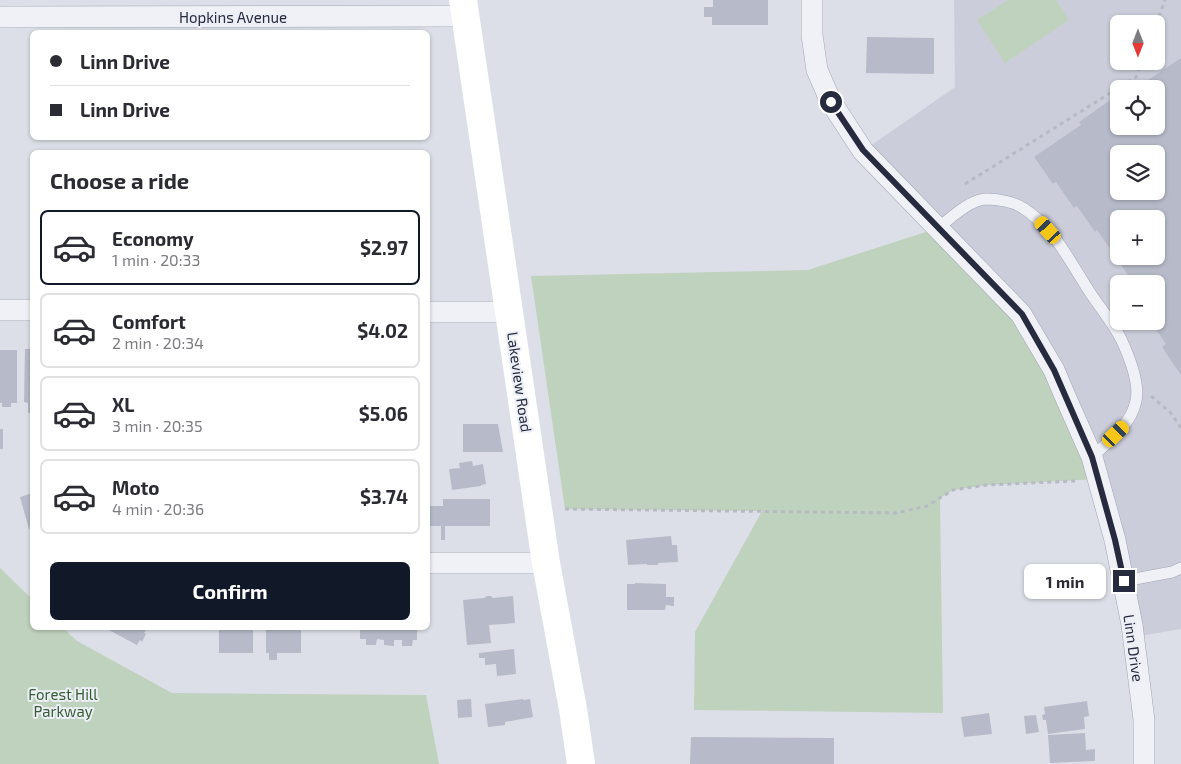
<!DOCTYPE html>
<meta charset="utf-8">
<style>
:root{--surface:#fff;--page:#f2f2f3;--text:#2b2b33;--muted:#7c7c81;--line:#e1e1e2;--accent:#111827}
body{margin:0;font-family:"Exo 2",sans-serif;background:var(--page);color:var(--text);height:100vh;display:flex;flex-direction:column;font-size:19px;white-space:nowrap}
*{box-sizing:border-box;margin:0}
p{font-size:16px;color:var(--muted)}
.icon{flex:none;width:28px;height:28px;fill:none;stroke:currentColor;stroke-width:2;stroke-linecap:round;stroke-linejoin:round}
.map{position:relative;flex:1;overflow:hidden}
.details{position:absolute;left:30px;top:150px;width:400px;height:480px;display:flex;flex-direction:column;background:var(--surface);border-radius:8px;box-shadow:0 1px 4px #0004}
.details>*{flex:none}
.hud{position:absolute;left:30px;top:30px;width:400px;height:110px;border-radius:8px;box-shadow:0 1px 4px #0004;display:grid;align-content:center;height:110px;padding:0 20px;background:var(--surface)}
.needle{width:32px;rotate:180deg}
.controls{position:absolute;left:1110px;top:15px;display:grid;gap:10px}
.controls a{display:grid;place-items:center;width:55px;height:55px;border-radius:8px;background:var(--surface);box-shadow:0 1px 4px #0004;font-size:25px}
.end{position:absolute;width:22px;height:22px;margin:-11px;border:6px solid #262b3f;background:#fff;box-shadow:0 0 0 2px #fff}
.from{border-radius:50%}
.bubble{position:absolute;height:35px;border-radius:8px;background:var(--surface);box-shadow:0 1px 4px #0004;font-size:16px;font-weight:700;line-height:35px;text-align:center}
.car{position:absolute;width:15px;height:30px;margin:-15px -8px;border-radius:6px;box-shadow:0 0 4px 1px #0007;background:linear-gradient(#f5c518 24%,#345 0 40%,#f5c518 0 76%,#345 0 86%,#f5c518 0)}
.hud b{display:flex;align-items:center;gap:18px;height:48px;font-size:19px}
.hud b+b{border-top:1px solid var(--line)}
.hud i{width:12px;height:12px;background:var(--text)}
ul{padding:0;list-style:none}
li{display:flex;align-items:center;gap:15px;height:75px;margin:0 10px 8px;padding:0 10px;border:2px solid var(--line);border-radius:8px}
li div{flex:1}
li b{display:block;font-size:19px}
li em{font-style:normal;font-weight:700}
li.current{border-color:var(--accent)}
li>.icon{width:45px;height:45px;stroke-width:1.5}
h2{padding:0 20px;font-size:22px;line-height:60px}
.primary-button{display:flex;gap:10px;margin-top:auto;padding:10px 20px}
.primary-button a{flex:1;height:58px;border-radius:8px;background:var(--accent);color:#fff;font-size:20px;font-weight:700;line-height:58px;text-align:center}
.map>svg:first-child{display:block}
.built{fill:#cbceda;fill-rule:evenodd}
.green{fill:#bfd2bd}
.building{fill:#b7bac8;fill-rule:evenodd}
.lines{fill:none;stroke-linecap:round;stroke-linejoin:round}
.lane-casing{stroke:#a2a5b2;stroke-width:12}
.street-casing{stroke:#a2a5b2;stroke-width:22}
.path{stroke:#b7bac3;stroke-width:3;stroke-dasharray:4 4;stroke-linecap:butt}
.lane{stroke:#f0f1f6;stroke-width:11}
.street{stroke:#f0f1f6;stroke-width:21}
.secondary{stroke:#fff;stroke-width:28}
.route{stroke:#262b3f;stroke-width:6}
.labels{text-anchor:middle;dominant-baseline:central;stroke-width:4;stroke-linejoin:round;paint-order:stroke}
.street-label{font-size:15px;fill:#262b3f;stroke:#eceff5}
.park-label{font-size:15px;fill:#345b32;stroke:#eceff5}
</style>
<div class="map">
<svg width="1181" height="764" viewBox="0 0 1181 764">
<rect width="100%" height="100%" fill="#dddfe8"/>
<path class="built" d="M954,0H1181V629L1134,637L1132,625L1054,370L863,151L955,87ZM1119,24H1156V61H1119ZM1119,89H1156V126H1119ZM1119,154H1156V191H1119ZM1119,219H1156V256H1119ZM1119,284H1156V321H1119Z"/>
<path class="green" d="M1008,0H1056L1069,20L1005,63L977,20Z
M938,228L1021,314L1098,479L987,485L953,490L940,498L943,713L694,710L695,632L762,511L565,509L531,276L808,270Z
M0,568L32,599V628H63L77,641L172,693L426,695L439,764H0Z"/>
<path class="building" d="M713,0H768V25H712V17H704V7H713Z
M867,37L934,38V74L866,73Z
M1181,58V375L1162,347L1166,344L1150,321H1156V284H1134L1097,230L1095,232L1077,206L1074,208L1056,182L1053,184L1034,157L1081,125L1079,122L1119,94V126H1156V89H1127L1139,80L1142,84ZM1119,154H1156V191H1119ZM1119,219H1156V256H1119Z
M25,349H32V413H28V403L24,402Z
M0,350H17V403H11V407H2V403H0Z
M463,424H498L503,452H463Z
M0,429H3V449H0Z
M472,461L473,466L483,464L486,484L481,485V486L452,490L449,469L460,468L459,463Z
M32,493V528L29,529L20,497Z
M443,499H490V526H445V540H441V526H428V506H443Z
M671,536L672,545H677L678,562L658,563V565H647V564L628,565L626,540Z
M1056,564L1057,574L1073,572L1076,589L1037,596L1032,568Z
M635,583L666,584V597H674V606L666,605L665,610H627V584H635Z
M487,596H491L493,598L513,596L515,623L489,625L491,643L467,645L463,600L484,598Z
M108,628H147L144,633L146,634L142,642L140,640L137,645L107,629Z
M219,628H253V653H219Z
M266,628H301V653H277V660H269V653H266Z
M360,628H417V640H413L412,646H402V640H394V646L384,645V640L377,639L376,645H366V639H360Z
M514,649L516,674L497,676L496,664L485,665V658H479V653Z
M471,699L472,717L458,718L457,700Z
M523,699V700L530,699L533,717L505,722V725L488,727L485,704Z
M1087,701L1089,716L1084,717L1085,729L1048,734L1046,720H1043L1042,715L1045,714L1044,707Z
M989,713L992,734L964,737L961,717Z
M1036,715L1039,732L1026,734L1024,716Z
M1085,733L1086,750L1095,749V761L1050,763L1048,735Z
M691,737L834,738V764H690Z"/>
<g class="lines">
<g class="lane-casing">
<path id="lane" d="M938,228C951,218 969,200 986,199C998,199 1014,202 1023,208C1055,228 1071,264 1091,294C1101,309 1113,323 1121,339C1129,356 1140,382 1136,401C1131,425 1109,441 1092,457
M1124,581L1172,572L1181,568"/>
</g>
<g class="street-casing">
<path id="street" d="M812,0V35L817,70L831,102L863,151L1021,314L1054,370L1065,396L1092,457L1115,540L1132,625L1144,720V764
M0,17L466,16
M0,310H32
M428,312H509
M428,563H546"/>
</g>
<path class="path" d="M1156,24L1165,0
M965,184L1136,77L1141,61
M1151,396L1170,412L1181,428
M565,509L896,513L927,506L953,490L987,485L1075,481"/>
<use href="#lane" class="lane"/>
<use href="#street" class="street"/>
<path class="secondary" d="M463,0L546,563L573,709L581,764"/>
</g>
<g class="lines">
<path class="route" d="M831,102L863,150L1022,314L1054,370L1092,457L1115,540L1124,581"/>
</g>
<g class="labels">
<g class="street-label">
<text x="233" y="17">Hopkins Avenue</text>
<text transform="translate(520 382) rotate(82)">Lakeview Road</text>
<text transform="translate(1134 648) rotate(82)">Linn Drive</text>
</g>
<g class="park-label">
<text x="63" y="694">Forest Hill<tspan x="63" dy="17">Parkway</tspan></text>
</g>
</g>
</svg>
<div class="controls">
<a><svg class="needle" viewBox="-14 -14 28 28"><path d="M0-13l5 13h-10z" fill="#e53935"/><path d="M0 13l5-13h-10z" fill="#7c7c81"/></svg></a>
<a><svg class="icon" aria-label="locate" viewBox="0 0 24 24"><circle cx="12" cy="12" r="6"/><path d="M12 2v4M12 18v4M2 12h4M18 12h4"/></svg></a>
<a><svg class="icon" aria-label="layers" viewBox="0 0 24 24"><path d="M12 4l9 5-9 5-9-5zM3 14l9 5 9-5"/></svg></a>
<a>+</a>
<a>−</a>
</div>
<i class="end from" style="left:831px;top:102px"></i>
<i class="end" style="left:1124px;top:581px"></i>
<div class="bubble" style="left:1024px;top:564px;width:82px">1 min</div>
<i class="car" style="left:1048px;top:230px;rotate:318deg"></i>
<i class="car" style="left:1116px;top:434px;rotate:46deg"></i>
<div class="hud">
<b><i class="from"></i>Linn Drive</b>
<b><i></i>Linn Drive</b>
</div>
<section class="details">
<h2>Choose a ride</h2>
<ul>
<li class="current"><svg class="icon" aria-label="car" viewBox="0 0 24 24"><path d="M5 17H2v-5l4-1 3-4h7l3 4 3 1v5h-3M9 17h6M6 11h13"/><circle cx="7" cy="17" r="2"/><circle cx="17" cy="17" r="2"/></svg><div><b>Economy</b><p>1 min · 20:33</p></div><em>$2.97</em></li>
<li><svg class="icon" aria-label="car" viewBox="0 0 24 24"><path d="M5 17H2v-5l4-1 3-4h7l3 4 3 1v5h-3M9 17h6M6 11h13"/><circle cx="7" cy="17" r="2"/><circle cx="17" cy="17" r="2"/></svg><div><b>Comfort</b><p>2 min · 20:34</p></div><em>$4.02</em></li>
<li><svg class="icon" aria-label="car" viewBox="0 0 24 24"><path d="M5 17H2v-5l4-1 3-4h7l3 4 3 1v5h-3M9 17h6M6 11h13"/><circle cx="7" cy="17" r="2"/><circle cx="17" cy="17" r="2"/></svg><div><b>XL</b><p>3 min · 20:35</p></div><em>$5.06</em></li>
<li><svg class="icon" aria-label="car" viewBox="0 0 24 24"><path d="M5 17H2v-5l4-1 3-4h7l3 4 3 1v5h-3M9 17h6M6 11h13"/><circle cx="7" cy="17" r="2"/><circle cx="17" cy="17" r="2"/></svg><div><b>Moto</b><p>4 min · 20:36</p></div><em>$3.74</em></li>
</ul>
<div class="primary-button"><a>Confirm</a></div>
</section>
</div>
